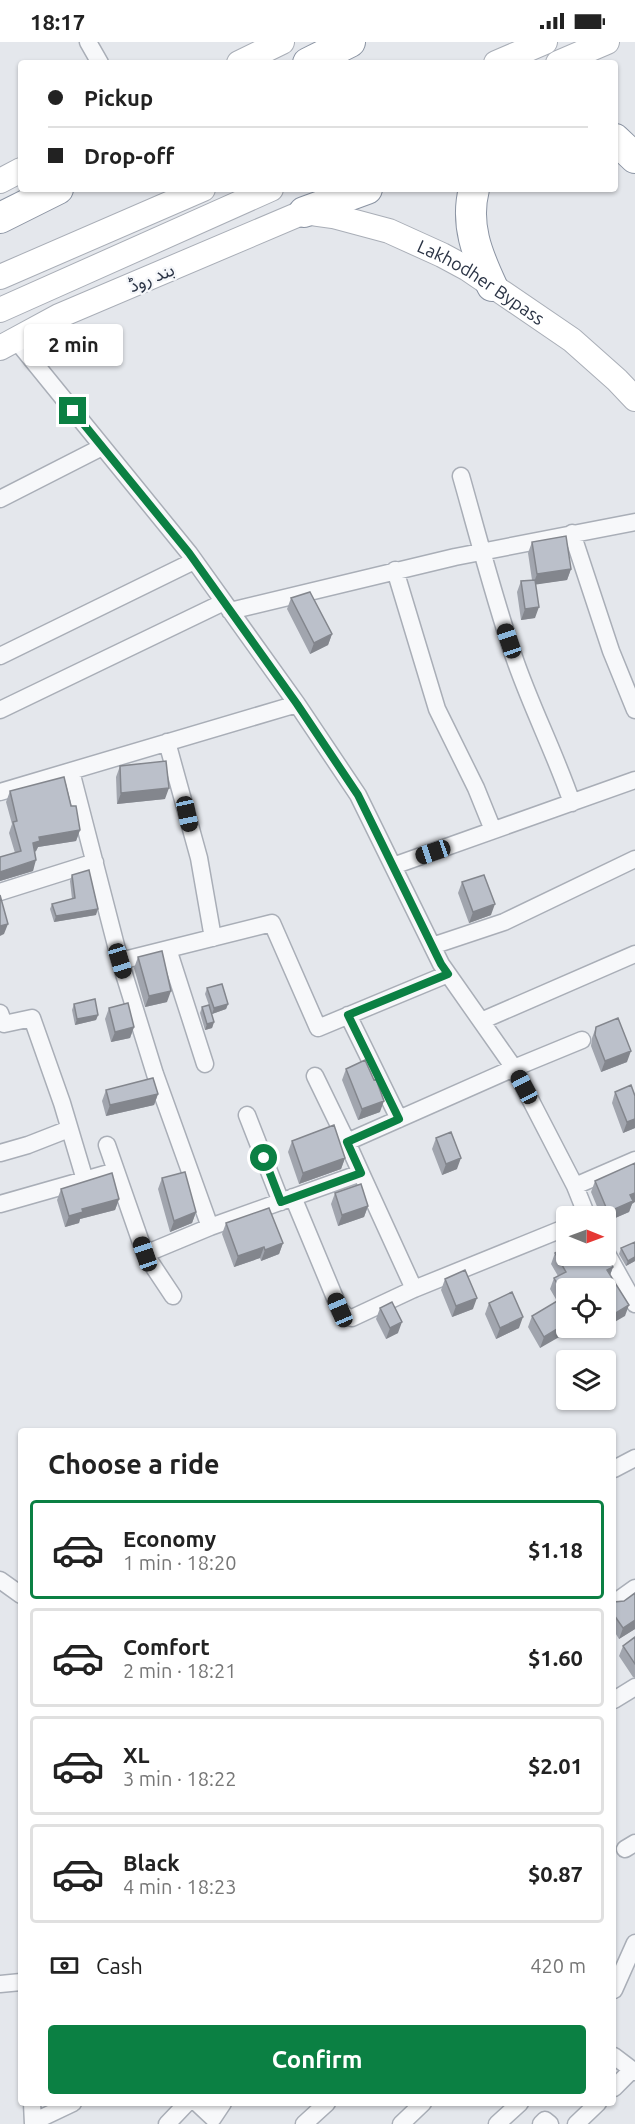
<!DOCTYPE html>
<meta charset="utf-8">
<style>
:root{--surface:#fff;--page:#f2f2f2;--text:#222;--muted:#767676;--line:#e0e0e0;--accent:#0b8043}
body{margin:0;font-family:Ubuntu,"Noto Sans Arabic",sans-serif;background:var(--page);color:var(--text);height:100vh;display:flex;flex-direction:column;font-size:22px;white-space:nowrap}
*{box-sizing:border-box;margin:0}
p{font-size:20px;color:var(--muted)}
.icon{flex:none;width:33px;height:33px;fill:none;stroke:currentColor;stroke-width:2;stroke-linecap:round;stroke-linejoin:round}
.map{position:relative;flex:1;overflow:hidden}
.panel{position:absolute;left:18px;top:1386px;width:598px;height:678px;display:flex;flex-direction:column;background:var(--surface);border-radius:6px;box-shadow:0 2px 4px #0004}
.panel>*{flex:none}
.top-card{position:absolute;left:18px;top:18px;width:600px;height:132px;border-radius:6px;box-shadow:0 2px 4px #0004;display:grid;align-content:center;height:132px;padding:0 30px;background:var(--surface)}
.needle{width:39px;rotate:91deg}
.tools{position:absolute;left:556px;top:1164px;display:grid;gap:12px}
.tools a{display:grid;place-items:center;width:60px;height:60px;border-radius:6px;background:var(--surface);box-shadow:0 2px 4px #0004;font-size:30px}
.end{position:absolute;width:27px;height:27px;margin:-14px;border:8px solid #0b8043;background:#fff;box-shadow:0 0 0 3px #fff}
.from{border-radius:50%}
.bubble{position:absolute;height:42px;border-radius:6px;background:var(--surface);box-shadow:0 2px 4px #0004;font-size:20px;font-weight:700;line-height:42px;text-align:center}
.car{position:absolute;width:18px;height:36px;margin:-18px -9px;border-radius:8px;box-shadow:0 0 4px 2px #0007;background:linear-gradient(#222 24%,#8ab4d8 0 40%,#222 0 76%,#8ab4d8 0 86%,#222 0)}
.top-card b{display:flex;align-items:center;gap:21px;height:57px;font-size:22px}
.top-card b+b{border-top:2px solid var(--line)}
.top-card i{width:15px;height:15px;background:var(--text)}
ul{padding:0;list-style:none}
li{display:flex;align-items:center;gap:18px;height:99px;margin:0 12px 9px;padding:0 18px;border:3px solid var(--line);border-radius:6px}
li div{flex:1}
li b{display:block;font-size:22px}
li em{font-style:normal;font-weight:700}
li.current{border-color:var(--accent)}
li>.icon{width:54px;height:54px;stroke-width:1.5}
h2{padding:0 30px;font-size:27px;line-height:72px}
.pay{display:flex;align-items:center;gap:15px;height:66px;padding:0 30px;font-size:22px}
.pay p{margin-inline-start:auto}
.cta{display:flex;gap:12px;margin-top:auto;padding:12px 30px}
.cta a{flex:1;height:69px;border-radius:6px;background:var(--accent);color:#fff;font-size:24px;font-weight:700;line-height:69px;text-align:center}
.status{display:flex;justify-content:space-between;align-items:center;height:42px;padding:0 30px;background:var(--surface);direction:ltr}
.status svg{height:16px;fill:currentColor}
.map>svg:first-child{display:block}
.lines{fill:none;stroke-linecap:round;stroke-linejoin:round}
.minor-casing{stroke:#a9aeb7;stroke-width:19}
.secondary-casing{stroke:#a9aeb7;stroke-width:26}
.motorway-casing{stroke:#8b94a3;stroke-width:32}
.minor{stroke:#f7f8fa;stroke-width:16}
.secondary{stroke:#fff;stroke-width:24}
.motorway{stroke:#fff;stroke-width:30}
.wall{fill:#a1a5ae}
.shaded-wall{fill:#83868d}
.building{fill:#bbc0ca;stroke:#83868d;stroke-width:1.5}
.route{stroke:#0b8043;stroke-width:8}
.labels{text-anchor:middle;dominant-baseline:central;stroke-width:4.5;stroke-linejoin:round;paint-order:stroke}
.street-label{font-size:18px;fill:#2b3445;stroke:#f4f6f9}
</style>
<div class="status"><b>18:17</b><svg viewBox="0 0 49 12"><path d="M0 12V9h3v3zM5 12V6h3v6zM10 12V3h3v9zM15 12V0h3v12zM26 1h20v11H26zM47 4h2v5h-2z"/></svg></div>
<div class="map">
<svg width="635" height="2082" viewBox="0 0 635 2082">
<rect width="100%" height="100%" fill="#e4e7ec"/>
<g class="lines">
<g class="minor-casing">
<path id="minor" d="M88,0L100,21
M15,297L189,511L297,662L358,753L441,922L514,1026L575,1144L587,1174
M461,434C478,494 494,556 514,615C531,665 555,711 572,761
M0,457L102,405
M572,491L611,609L635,668
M395,528L437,667L476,746L493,788
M230,569L455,515L635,480
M0,614L194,519
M0,668L224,560
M167,700L199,816L213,896
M71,729L120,919L272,881L318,986L448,932
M0,750L297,662
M393,824L635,738
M0,850L95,820
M432,904L504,880L635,817
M168,907L205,1022
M120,919L155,1032L210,1185L361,1131L347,1100L514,1026L582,998
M0,971L4,982L32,976L62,1061L85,1138
M348,973L399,1077
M481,979L635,912
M315,1034L347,1100
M247,1073L281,1160
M107,1103L145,1212
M0,1111L28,1103L69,1087
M361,1131L414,1247
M575,1144L635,1118
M293,1155L340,1268L347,1275L352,1276L414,1247L567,1185
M0,1162L116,1129
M606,1210L635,1262
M173,1254L145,1212L210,1185
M614,1427L635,1416
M0,1538L21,1553
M614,1561L635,1546
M614,1658L635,1645
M625,1807L635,1801
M0,1942L21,1940
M614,1948L635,1901
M614,2014L635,2030
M614,2046L632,2028
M32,2061L33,2082
M197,2061L213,2076L223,2061
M33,2080L73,2061
M167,2082L187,2061
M304,2082L327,2061
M401,2082L423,2061
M497,2082L520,2061
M541,2082L545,2078L550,2082
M576,2082L598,2061"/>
</g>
<g class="secondary-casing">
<g id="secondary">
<path d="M239,21L282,0"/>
<path d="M496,21L545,0"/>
<path d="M558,21L607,0"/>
<path d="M0,139L21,128"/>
<path d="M0,235L203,147"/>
<path d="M0,268L271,147"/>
<path id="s1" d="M0,306L59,274L304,170L333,174L389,189L442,213L468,227L572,298L617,338L635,357"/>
</g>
</g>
<g class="motorway-casing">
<path id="motorway" d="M308,21L350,0
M615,97L635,116
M474,147C465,182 477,212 492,244
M304,170L367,147
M0,176L58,147"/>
</g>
<use href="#minor" class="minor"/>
<use href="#secondary" class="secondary"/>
<use href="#motorway" class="motorway"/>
</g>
<path class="wall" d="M532,500L571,527L567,538L536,542L535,576L521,578L517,550L521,539L532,538L528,511Z
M291,556L332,592L328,603L310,612L287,567Z
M120,724L165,757L117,762L116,735Z
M10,749L71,764L80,788L76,799L38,805L36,809L35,810L33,829L0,839V815L15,811L9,791L12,782L6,760Z
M72,833L96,873L54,880L50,867L52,862L72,857L70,839Z
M462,840L491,873L469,881L458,851Z
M138,915L167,960L145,965L134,926Z
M207,946L228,962L226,967L212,972L205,952Z
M74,962L98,973L96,978L75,983L72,968Z
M202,965L214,980L212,986L205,988L200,971Z
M109,966L134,985L130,996L111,1000L105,977Z
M596,985L627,1020L601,1030L591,1004L592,996Z
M346,1027L380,1070L358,1078L342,1038Z
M106,1048L158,1052L154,1063L106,1074L102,1059Z
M615,1050L635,1086L623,1091L612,1061Z
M436,1096L457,1127L442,1133L432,1107Z
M292,1099L345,1116L341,1127L299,1142L288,1110Z
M162,1136L196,1170L192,1181L170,1190L158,1147Z
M595,1139L632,1162L629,1170L606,1180V1174H601L591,1150Z
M61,1147L119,1157L115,1168L80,1177L79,1181L65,1185L57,1158Z
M335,1151L368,1164L364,1175L338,1184L331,1162Z
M226,1181L283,1201L279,1212L261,1219L260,1216L234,1225L222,1192Z
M635,1200V1219L626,1224L619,1212L621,1206Z
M555,1211L595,1216L613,1225L610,1233L625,1274L606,1246L567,1286L540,1306L528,1285L532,1274L557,1259L550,1247L554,1236L558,1234L551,1222Z
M445,1237L473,1267L452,1275L441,1248Z
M489,1261L519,1286L496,1297L485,1272Z
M380,1266L398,1291L386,1297L376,1277Z
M582,1286H606L589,1296Z
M624,1559L635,1587L619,1597L614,1589V1560Z
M635,1595V1636L633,1635L619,1614L623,1604Z"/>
<path class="shaded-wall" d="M571,527L567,538L533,543L537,532Z
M539,565L535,576L521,578L525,567Z
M332,592L328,603L310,612L314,601Z
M169,746L165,757L117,762L121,751Z
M80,788L76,799L38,805L36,809L29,811L33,801L39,795Z
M36,818L33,829L0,839V830Z
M495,862L491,873L469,881L473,870Z
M98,867L96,873L54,880L56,874Z
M8,882L4,892L0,894V884Z
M171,949L167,960L145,965L149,954Z
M228,962L226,967L212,972L214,966Z
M98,973L96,978L75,983L77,977Z
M214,980L212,986L205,988L207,982Z
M134,985L130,996L111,1000L115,990Z
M631,1009L627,1020L601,1030L605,1019Z
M158,1052L154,1063L106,1074L110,1063Z
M384,1059L380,1070L358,1078L362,1067Z
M635,1077V1086L623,1091L627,1080Z
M345,1116L341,1127L299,1142L303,1131Z
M461,1116L457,1127L442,1133L446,1122Z
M635,1151V1160L632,1162L629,1170L606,1180V1176L608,1170L630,1153Z
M119,1157L115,1168L80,1177L79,1181L65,1185L69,1174L82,1167Z
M368,1164L364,1175L338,1184L342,1173Z
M196,1170L192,1181L170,1190L174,1179Z
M283,1201L279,1212L261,1219L265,1208Z
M264,1205L260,1216L234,1225L238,1214Z
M635,1215V1219L626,1224L628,1219Z
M613,1225L609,1236L607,1228Z
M477,1256L473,1267L452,1275L456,1264Z
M629,1263L625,1274L606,1285V1277Z
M523,1275L519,1286L496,1297L500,1286Z
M402,1280L398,1291L386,1297L390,1286Z
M567,1281V1286H575L540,1306L544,1295Z
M593,1286H606L589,1296Z
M635,1578V1587L619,1597L623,1586Z"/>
<path class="building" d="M566,494L571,527L537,532L532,500Z
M535,538L539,565L525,567L521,539Z
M310,550L332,592L314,601L291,556Z
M166,719L169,746L121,751L120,724Z
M64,735L71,764H76L80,788L39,795L40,799L33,801L36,818L0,830V815L21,809L13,780L17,779L10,749Z
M89,828L98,867L56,874L52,862L75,856L72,833Z
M484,833L495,862L473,870L462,840Z
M0,853L8,882L0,884Z
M162,909L171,949L149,954L138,915Z
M222,942L228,962L214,966L207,946Z
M95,957L98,973L77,977L74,962Z
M128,961L134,985L115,990L109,966Z
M209,963L214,980L207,982L202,965Z
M618,976L631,1009L605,1019L595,993L596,985Z
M365,1018L374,1038L376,1037L384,1059L362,1067L346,1027Z
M153,1036L158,1052L110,1063L106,1048Z
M631,1043L635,1054V1077L627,1080L615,1050Z
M334,1083L345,1116L303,1131L292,1099Z
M451,1090L461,1116L446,1122L436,1096Z
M635,1121V1151L630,1153L633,1159L608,1170L595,1139Z
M185,1130L196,1170L174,1179L162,1136Z
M112,1131L119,1157L82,1167L83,1170L69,1174L61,1147Z
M361,1142L368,1164L342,1173L335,1151Z
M269,1166L283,1201L265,1208L264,1205L238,1214L226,1181Z
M635,1200V1215L628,1219L621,1206Z
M567,1204V1214H594L595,1216L600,1214L606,1213L613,1225L607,1228L629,1263L606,1277V1246H567V1281L544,1295L532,1274L564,1255L554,1236L566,1230L555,1211Z
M465,1228L477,1256L456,1264L445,1237Z
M512,1250L523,1275L500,1286L489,1261Z
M392,1260L402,1280L390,1286L380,1266Z
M635,1551V1578L623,1586L614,1573V1560L624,1559Z
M635,1595V1622L623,1604Z"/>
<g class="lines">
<path class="route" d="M73,369L189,511L297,662L358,753L441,922L448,932L348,973L399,1077L347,1100L361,1131L281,1160L264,1116"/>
</g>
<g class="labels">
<g class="street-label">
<text transform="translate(151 235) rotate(-23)">بند روڈ</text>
<text stroke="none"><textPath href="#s1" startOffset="526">Lakhodher Bypass</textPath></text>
</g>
</g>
</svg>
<div class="tools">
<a><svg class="needle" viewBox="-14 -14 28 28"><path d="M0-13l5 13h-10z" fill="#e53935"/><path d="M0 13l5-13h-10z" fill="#767676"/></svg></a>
<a><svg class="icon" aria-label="locate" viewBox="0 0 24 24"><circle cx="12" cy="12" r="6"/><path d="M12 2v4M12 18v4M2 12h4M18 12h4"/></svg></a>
<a><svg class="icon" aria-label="layers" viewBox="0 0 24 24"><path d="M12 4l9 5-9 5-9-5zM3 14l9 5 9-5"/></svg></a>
</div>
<i class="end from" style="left:264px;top:1116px"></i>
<i class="end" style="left:73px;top:369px"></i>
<div class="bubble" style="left:24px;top:282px;width:99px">2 min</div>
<i class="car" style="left:509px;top:599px;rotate:341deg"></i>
<i class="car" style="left:187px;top:772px;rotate:168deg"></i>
<i class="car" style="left:433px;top:810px;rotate:251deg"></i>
<i class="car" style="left:120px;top:919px;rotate:163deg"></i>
<i class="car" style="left:524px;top:1045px;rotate:332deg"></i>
<i class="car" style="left:145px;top:1212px;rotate:341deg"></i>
<i class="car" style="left:340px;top:1268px;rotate:337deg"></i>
<div class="top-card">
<b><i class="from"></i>Pickup</b>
<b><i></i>Drop-off</b>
</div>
<section class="panel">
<h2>Choose a ride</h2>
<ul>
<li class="current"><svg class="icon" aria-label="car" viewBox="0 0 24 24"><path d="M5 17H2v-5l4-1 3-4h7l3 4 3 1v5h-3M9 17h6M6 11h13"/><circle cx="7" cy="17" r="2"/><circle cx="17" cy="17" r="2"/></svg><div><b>Economy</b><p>1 min · 18:20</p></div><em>$1.18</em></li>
<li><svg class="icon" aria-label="car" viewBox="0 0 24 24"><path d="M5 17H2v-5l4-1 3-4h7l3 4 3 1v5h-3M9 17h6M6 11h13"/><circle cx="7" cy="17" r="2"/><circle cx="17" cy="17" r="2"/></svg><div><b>Comfort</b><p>2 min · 18:21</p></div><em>$1.60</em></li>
<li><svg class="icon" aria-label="car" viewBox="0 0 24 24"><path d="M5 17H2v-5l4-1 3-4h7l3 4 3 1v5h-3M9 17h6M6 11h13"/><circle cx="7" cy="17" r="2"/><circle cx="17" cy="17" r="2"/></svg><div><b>XL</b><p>3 min · 18:22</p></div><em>$2.01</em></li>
<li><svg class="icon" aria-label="car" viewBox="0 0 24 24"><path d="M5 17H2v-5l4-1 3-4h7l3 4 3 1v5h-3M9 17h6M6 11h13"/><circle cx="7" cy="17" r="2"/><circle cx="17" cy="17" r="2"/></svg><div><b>Black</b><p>4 min · 18:23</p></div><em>$0.87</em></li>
</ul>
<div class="pay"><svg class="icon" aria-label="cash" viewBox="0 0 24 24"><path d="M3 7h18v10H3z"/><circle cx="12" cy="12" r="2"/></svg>Cash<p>420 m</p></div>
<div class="cta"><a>Confirm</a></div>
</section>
</div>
